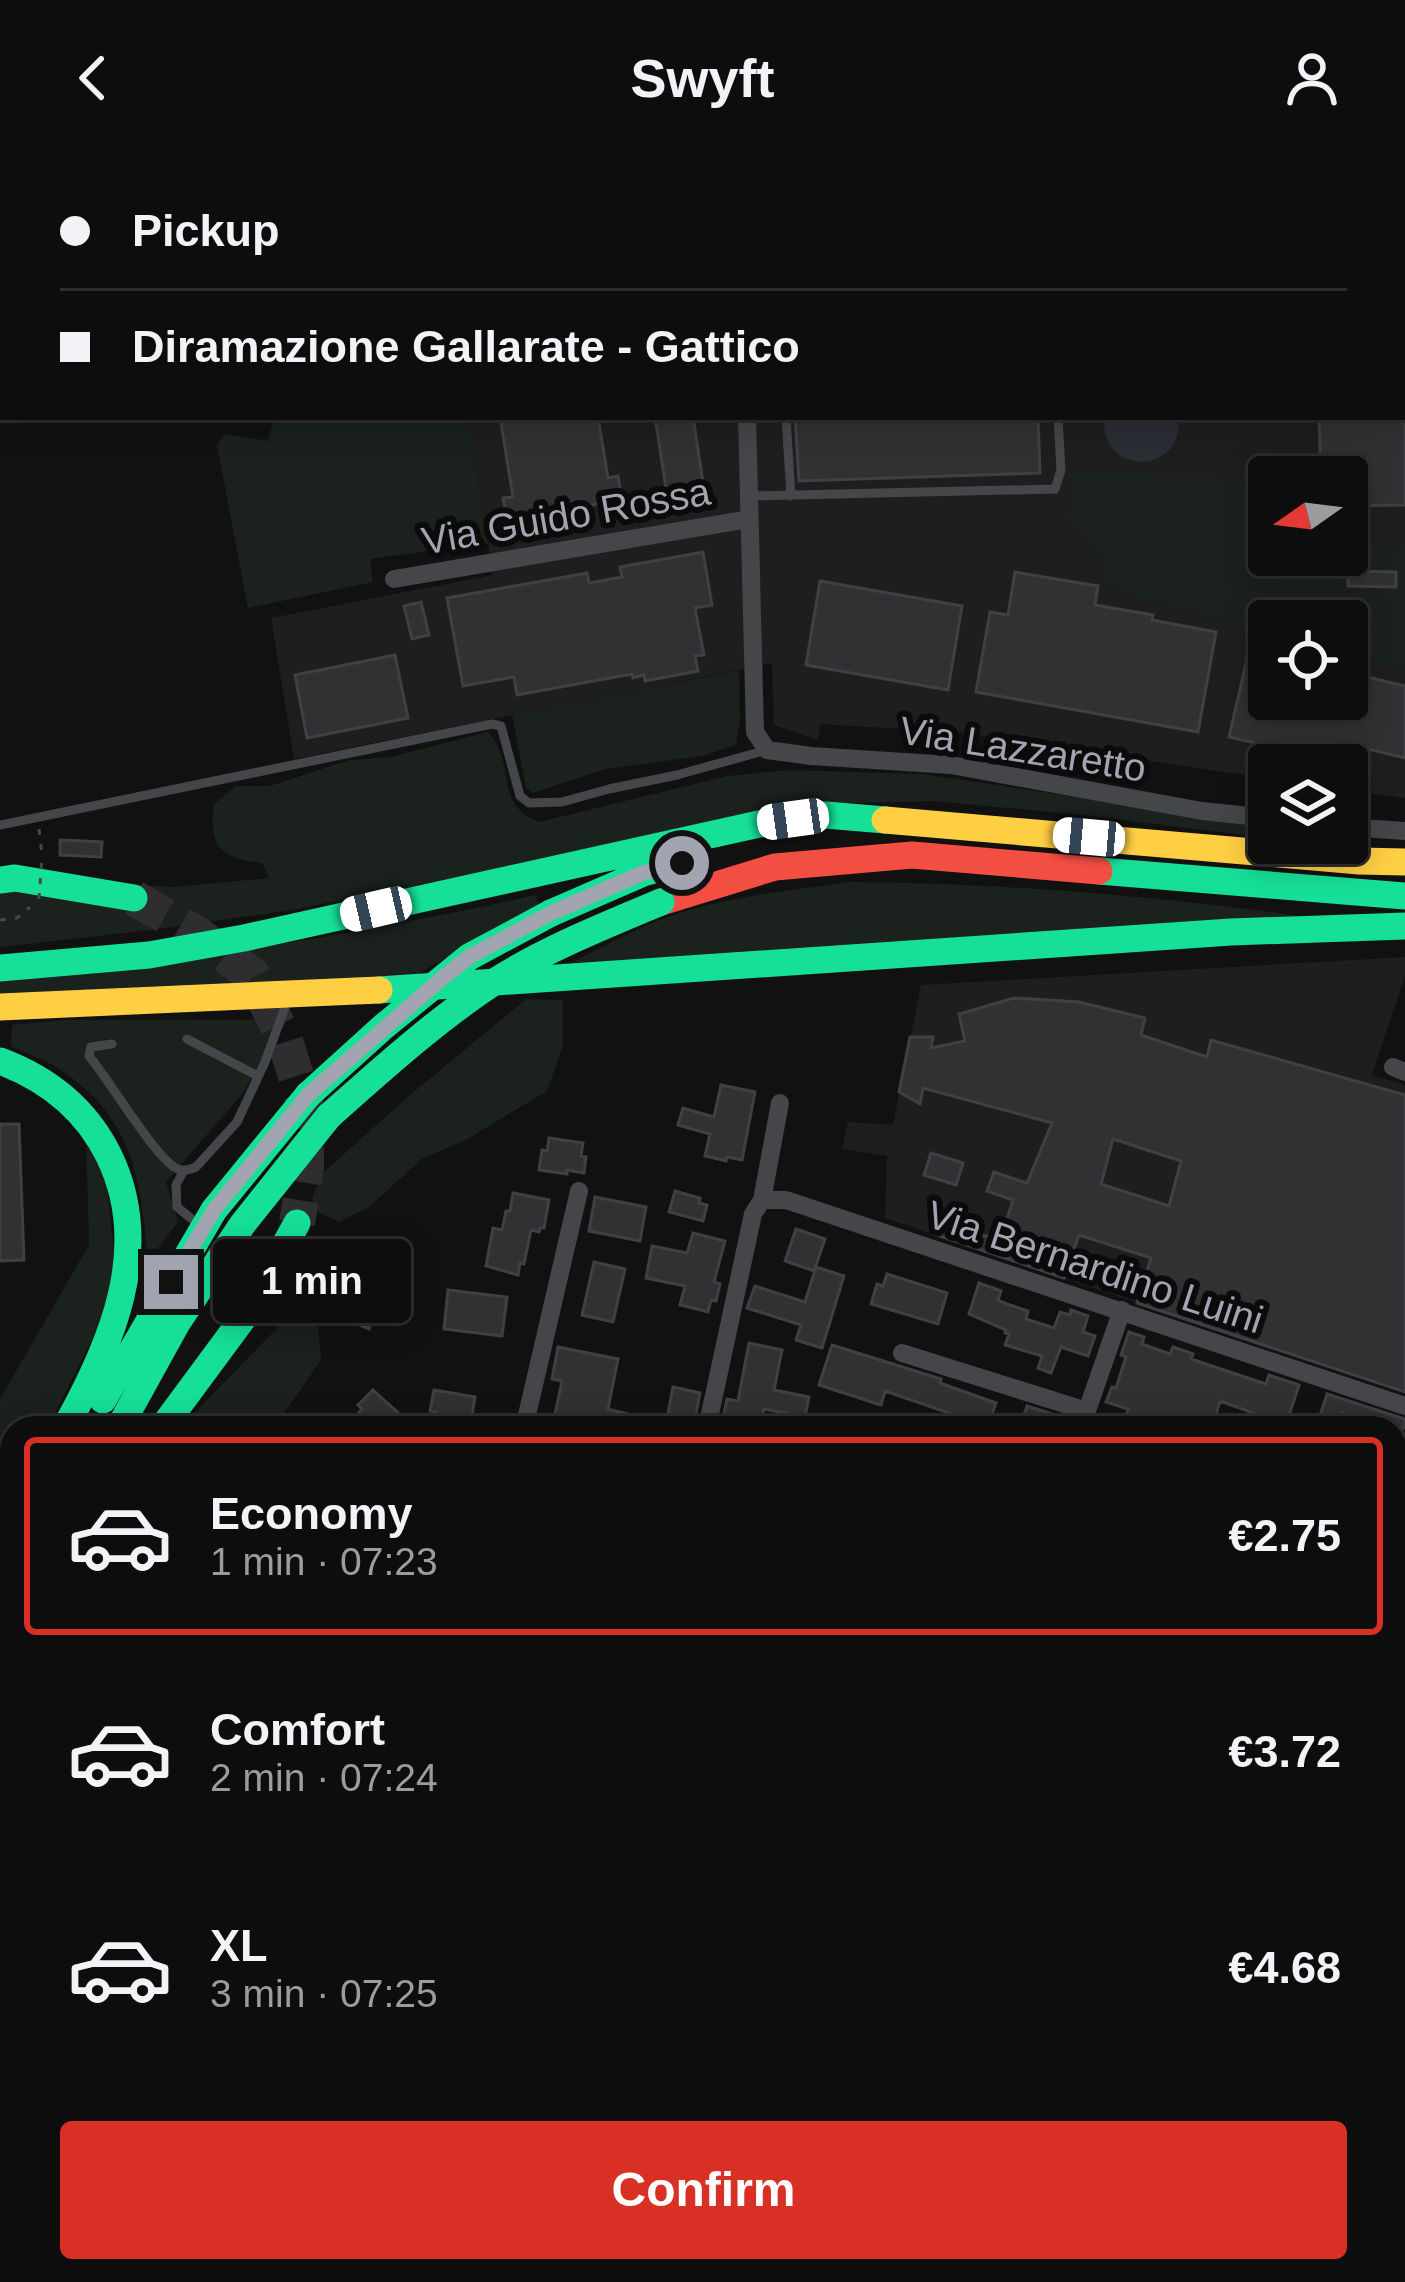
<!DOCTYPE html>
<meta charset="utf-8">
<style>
:root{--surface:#0d0d0d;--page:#161616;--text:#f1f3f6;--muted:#9a9c9d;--line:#2d2d2e;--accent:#d93025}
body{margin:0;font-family:Arial,sans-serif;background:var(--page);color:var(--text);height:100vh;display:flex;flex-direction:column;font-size:45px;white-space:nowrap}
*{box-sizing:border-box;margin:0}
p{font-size:39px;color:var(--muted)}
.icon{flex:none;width:66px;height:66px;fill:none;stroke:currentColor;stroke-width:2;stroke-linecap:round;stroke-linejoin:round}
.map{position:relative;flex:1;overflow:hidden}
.side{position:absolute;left:0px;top:1260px;width:1407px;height:867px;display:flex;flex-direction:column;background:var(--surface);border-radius:36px 36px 0 0;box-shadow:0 6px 30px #0003,0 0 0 3px var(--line)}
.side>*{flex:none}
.hud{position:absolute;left:0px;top:0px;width:1407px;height:264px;box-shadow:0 6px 30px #0003,0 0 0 3px var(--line);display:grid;align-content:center;height:264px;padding:0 60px;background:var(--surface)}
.needle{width:78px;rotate:256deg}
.tools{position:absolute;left:1248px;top:300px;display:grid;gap:24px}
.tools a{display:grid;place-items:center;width:120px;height:120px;border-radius:12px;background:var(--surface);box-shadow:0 6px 30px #0003,0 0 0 3px var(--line);font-size:60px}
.end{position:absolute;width:54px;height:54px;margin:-27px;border:15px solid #a2a4b1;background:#111;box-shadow:0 0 0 6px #111}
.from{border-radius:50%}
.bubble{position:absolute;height:84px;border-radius:12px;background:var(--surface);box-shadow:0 6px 30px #0003,0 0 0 3px var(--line);font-size:39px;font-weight:700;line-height:84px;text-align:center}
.car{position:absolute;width:36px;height:72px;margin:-36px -18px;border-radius:15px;box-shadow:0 0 9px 3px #0007;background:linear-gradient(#fff 24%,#345 0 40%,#fff 0 76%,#345 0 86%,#fff 0)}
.hud b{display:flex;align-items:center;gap:42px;height:114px;font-size:45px}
.hud b+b{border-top:3px solid var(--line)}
.hud i{width:30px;height:30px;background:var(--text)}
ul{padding:21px 0 0;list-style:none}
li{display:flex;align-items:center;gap:36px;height:198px;margin:0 24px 18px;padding:0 36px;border:6px solid transparent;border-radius:12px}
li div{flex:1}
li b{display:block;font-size:45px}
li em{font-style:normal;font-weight:700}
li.current{border-color:var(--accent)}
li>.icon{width:108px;height:108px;stroke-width:1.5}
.button{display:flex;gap:24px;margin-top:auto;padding:24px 60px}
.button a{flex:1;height:138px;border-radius:12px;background:var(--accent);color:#fff;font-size:48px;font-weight:700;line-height:138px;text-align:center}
header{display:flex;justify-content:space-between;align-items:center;height:156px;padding:0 60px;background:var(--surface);font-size:54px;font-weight:700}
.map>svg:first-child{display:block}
.built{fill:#1e1e1f}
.green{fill:#1b211d}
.water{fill:#2a2d34}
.building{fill:#313133;stroke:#404044;stroke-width:3;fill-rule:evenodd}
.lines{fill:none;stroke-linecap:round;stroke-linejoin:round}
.highway-tunnel{stroke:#2e2e31;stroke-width:36;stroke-dasharray:36 18;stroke-linecap:butt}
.path{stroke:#47474b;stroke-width:3;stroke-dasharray:6 9;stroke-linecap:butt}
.lane{stroke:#45464a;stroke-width:9}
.street{stroke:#45464a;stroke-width:18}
.fast{stroke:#16e098;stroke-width:27}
.slow{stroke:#ffcf43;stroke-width:27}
.jam{stroke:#f24e42;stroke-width:27}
.path-bridge{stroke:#47474b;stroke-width:3;stroke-dasharray:6 9;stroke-linecap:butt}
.fast-bridge{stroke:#16e098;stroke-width:27}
.route{stroke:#a2a4b1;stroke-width:15}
.labels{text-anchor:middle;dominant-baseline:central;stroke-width:12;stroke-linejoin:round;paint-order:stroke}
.street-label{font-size:39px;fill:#a2a4b1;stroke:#0c0b0c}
</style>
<header><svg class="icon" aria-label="back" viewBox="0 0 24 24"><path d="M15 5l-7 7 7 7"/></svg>Swyft<svg class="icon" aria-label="person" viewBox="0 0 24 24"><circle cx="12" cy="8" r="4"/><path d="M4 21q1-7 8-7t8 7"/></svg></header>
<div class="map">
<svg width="1405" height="2126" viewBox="0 0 1405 2126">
<rect width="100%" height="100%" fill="#111"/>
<path class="built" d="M1405,42V392H1347V321H1269V392L1258,391L1252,322L1099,397L1104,423L1121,437L1269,477V543H1347V498L1405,513V642L1347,634V609H1269V623L967,577L820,568L818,584L774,569L772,507L294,603L271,462L493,419L469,261H1404Z
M1405,801V820L1372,919L1405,929V1237L885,1062L887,1000L842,993L848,966L893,969L921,829Z"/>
<path class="green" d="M274,261H469L488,387L370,403L373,426L248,452L217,289L225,278L268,285Z
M1074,315L1252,322L1258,391L1269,392V399H1347V392H1405V513L1347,498V465H1269V477L1121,437L1104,423L1099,397L1069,364Z
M739,514L740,564L736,589L702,600L606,613L532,637L526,631L512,559Z
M488,576C518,609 492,648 539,666L727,620L789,614L923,618L1269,670V682L1081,659L933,645L823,648L292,754L151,774L0,791V735L144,729L173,731L269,722L262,707C220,703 208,690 214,648L236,630H270L349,604L390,601Z
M851,726C1008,727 1166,741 1322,763L571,807C596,795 621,780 647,769C710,742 784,735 851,726Z
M536,739L539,749L414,820L0,840V826C180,807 359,778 536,739Z
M526,843L563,844V889L547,935L464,985L423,1002L369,1051L339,1066L316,1055L312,1041L325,1015L410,939Z
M288,863L243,937L166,1026L178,1066L148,1105C141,1026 134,963 62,915C47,904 27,898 11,890L12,869L66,864Z
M86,980L104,999L116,1116L97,1174L47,1272H12V1340L5,1354H0V1243L89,1089Z
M315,1133L321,1204L274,1272H180Z"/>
<path class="water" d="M1104,261H1178C1186,318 1100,323 1104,261Z"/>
<path class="building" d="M500,261H598L608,322L618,320L622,344L507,363L503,342L513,341Z
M655,261H693L706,346L669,352Z
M795,261H1038L1040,317L799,325Z
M1319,261H1405V349L1347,350V321H1321Z
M703,396L712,449L695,452L704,499L695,500L698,515L645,525L644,519L633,522L632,518L517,539L514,521L463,530L447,442L587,417L589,427L622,421L620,411Z
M1348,415L1396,416V431L1348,430Z
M1015,416L1098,430L1095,449L1153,459L1152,464L1216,476L1198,576L976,536L990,456L1008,459Z
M820,425L962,450L948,534L806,509Z
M421,446L429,479L412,483L404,450Z
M1249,494L1269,499V543H1347V516L1405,530V602L1360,591L1356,610L1229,581Z
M395,499L408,562L307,582L295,519Z
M60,684L102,686L101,701L60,699Z
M1014,842L1079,846L1145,862L1141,879L1207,901L1211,884L1405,939V1236L1137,1147L1151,1102L1079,1079L1064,1122L934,1078L939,1064L1000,1085L1013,1044L987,1035L994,1016L1027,1027L1052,967L923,932L920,948L899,936L910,881H933L931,892L965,885L959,858ZM1113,983L1181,1005L1169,1050L1101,1028Z
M721,929L755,936L742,1004L727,1001L726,1005L705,1000L710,978L678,969L683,952L714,961Z
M0,968H19L24,1104L0,1105Z
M549,982L583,987L581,1000L586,1001L584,1017L567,1014V1018L539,1014L542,994L547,995Z
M931,997L963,1007L956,1029L924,1019Z
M675,1035L700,1042L699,1047L707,1049L703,1065L669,1056Z
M513,1037L549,1044L544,1072H540L539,1076L531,1074L524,1108L520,1107L518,1119L486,1110L493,1072L502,1074L506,1055H510Z
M595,1041L646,1051L640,1085L589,1075Z
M796,1073L825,1083L814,1115L785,1105Z
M693,1077L725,1085L714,1126L720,1128L716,1145L711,1144L708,1156L680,1149L685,1130L646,1122L652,1090L687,1097Z
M594,1106L625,1113L613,1166L582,1159Z
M816,1111L844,1120L822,1192L796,1184L801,1169L747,1152L755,1130L805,1146Z
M887,1118L947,1137L938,1168L871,1148L877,1128L883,1130Z
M979,1127L1001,1135L998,1144L1004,1147L1028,1155L1026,1163L1054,1172L1060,1156L1070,1159L1071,1154L1088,1160L1083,1176L1095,1180L1088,1200L1061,1191L1051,1217L1038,1212L1042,1200L1005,1189L1009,1178L1005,1177L1006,1174L969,1158Z
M358,1129L382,1139L369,1173L345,1163Z
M448,1134L507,1141L502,1180L444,1173Z
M1129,1176L1144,1181L1142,1188L1170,1198L1173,1191L1193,1198L1191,1203L1266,1228L1269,1219L1299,1229L1285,1272H1251L1256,1258L1220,1245L1212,1272H1147L1125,1264L1128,1253L1106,1246L1112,1231L1116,1232L1126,1201L1121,1199Z
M749,1187L782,1194L774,1234L809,1241L805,1261L764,1253L760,1272H721L727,1243L738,1245Z
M832,1189L941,1223L940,1227L996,1247L987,1272H972L950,1264L952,1258L885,1235L881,1249L819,1229Z
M558,1191L618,1203L608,1253L663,1267V1272H552L562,1225L552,1223Z
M673,1231L700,1237L695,1263L668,1257Z
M373,1234L404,1262L395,1272H362L353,1263L362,1253L358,1249Z
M434,1234L475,1241L470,1272L433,1270L436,1256L430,1255Z
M1327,1238L1405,1263V1272H1386L1342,1257L1337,1272H1316Z
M1027,1250L1062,1261L1059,1272H1020Z"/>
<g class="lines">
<path class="highway-tunnel" d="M134,742L197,778L253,820L284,882L306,951V1012L297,1067"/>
<path class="path" d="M755,3V0
M1104,3L1106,0
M39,673L42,699
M0,764L17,762L30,751"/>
<path class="lane" d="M786,261L791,340
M749,340L1055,333L1061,314L1058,261
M0,669L492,568L501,570L520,640L529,647L562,646L609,633L677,619L767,594
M187,883L258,920
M112,888L91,891L89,900C108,922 157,1005 178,1013C184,1016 191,1013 196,1011L237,966L265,906L285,851
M184,1014L176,1029L177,1051L198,1068"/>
<path class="street" d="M747,261L755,576L767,594L811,600L951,609L1202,655L1269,662
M394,423L749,363
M1347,671L1405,675
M1393,911L1405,916
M762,1044H786L1405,1250
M902,1197L1087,1255
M524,1272L579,1035
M707,1272L753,1058L762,1044L780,947
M1081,1272L1122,1154
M1395,1465L1405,1435
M0,1562L12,1546
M295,2126V2115
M738,2126H776"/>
<path class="fast" d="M1099,715L1405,740
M0,724L15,722L134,742
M551,757L643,717L670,710
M0,812L149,799L244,782L759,668L826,659L885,664
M379,834L1231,776L1405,770
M0,905C48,923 86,953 109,1000C154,1092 111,1190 65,1272
M103,1244L214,1054L308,939
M119,1272L177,1167L242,1069L329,960
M162,1272L247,1157L297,1067
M1395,1744L1405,1747
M1332,2115L1333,2126"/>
<path class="slow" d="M885,664L1359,705L1405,706
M0,851L379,834
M0,1419L12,1399
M0,1487L12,1466"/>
<path class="jam" d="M661,746L775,711L912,699L1099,715"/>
<path class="path-bridge" d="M39,743L42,701"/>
<path class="fast-bridge" d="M308,939L383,871L469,801L551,757
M329,960C382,913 435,865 494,826C546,793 604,770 661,746
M0,1374L12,1376"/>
</g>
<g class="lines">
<path class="route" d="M171,1126L214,1054L308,939L440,824L469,801L551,757L643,717L682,707"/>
</g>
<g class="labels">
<g class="street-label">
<text transform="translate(566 360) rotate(-10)">Via Guido Rossa</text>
<text transform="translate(1023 593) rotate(9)">Via Lazzaretto</text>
<text transform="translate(1095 1111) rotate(18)">Via Bernardino Luini</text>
</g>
</g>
</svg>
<div class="tools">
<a><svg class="needle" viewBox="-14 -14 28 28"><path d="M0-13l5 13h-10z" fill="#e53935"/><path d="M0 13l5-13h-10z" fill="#9a9c9d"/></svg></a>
<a><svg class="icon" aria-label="locate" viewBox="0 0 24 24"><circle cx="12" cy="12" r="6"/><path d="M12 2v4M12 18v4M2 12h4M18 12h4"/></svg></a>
<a><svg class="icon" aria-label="layers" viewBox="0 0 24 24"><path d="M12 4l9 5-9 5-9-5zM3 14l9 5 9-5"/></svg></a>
</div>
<i class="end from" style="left:682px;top:707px"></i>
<i class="end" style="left:171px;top:1126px"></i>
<div class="bubble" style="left:213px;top:1083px;width:198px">1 min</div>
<i class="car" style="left:793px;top:663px;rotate:262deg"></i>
<i class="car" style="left:1089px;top:681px;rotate:275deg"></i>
<i class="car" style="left:376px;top:753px;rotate:257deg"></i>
<div class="hud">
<b><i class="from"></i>Pickup</b>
<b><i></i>Diramazione Gallarate - Gattico</b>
</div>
<section class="side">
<ul>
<li class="current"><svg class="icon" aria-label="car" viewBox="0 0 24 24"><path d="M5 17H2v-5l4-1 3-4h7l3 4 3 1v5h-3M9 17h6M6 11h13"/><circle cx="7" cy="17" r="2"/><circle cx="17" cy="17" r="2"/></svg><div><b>Economy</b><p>1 min · 07:23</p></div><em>€2.75</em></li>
<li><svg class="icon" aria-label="car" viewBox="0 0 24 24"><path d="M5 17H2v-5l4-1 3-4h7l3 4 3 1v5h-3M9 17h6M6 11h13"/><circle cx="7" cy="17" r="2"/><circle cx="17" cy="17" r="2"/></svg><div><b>Comfort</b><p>2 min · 07:24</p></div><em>€3.72</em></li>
<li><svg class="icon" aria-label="car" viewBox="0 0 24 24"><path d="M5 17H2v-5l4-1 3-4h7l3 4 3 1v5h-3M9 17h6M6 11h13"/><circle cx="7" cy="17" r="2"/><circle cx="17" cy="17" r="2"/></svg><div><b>XL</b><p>3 min · 07:25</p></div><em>€4.68</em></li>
</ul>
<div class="button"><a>Confirm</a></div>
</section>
</div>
